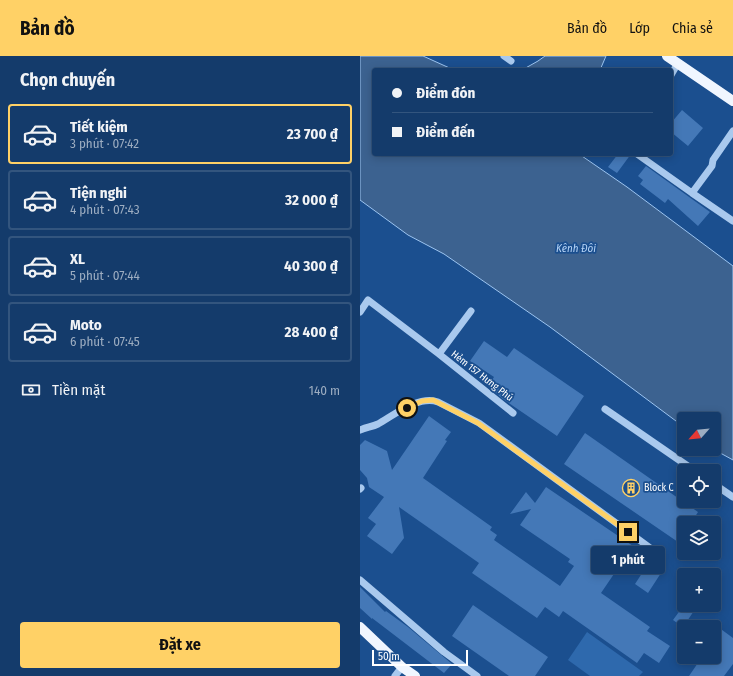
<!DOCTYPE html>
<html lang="vi">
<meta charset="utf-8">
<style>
:root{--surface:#143b6b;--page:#214673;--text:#f1f3f6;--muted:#9dadc1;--line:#33557e;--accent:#ffd166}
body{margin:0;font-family:"Fira Sans Condensed",sans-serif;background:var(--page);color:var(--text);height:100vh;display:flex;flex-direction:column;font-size:15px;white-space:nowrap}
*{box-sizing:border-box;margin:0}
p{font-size:13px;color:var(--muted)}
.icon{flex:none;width:22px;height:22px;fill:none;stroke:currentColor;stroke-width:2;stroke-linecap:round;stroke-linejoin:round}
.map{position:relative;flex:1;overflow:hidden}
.drawer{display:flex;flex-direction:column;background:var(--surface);width:360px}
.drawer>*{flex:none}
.guide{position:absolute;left:12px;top:12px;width:301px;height:88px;border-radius:4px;box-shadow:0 2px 10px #0003,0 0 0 1px var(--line);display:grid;align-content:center;height:88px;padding:0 20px;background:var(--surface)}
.needle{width:26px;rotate:243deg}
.controls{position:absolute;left:317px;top:356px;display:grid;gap:8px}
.controls a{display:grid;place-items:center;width:44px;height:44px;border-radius:4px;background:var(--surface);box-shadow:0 2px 10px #0003,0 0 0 1px var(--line);font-size:20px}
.scale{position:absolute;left:12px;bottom:10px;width:96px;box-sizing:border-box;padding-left:4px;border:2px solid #fff;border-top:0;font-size:11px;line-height:14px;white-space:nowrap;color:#fff;-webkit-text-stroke:3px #1b4f8f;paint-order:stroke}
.end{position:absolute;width:18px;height:18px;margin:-9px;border:5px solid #ffd166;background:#111;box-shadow:0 0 0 2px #111}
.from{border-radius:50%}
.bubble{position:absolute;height:28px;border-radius:4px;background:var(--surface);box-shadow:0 2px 10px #0003,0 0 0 1px var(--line);font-size:13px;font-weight:700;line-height:28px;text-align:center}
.guide b{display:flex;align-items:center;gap:14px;height:38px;font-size:15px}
.guide b+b{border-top:1px solid var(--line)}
.guide i{width:10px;height:10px;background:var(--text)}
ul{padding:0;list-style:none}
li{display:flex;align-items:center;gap:12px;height:60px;margin:0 8px 6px;padding:0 12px;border:2px solid var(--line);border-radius:4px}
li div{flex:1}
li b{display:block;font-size:15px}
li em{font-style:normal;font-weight:700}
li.on{border-color:var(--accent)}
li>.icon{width:36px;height:36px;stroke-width:1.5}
h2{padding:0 20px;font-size:18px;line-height:48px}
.pay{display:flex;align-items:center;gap:10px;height:44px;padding:0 20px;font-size:15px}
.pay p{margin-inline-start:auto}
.cta{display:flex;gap:8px;margin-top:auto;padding:8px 20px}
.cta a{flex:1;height:46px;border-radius:4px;background:var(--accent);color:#111;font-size:16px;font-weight:700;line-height:46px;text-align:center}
header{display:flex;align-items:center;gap:24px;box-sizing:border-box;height:56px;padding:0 20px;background:var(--accent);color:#111}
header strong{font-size:19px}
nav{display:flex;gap:22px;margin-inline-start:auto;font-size:14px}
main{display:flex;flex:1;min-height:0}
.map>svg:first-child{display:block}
.green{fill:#2e69ad}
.water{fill:#3c6290;stroke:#9cc4f0}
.building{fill:#4478b7}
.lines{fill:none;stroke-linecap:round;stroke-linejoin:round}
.minor{stroke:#a9c9ee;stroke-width:7}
.major{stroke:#f0f6ff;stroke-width:10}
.route{stroke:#ffd166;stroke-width:5}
.labels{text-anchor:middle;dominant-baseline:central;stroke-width:3.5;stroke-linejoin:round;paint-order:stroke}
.street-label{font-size:10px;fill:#fff;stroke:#1b4f8f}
.poi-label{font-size:10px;fill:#fff;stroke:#1b4f8f;text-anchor:start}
.water-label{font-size:11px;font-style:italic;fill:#b5d3f5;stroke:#1b4f8f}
</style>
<header>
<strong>Bản đồ</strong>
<nav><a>Bản đồ</a><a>Lớp</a><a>Chia sẻ</a></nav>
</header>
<main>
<section class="drawer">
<h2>Chọn chuyến</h2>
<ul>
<li class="on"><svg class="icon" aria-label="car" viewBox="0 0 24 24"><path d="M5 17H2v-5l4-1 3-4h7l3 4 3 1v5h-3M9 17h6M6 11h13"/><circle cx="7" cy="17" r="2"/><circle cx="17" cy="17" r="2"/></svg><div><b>Tiết kiệm</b><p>3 phút · 07:42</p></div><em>23 700 ₫</em></li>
<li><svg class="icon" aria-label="car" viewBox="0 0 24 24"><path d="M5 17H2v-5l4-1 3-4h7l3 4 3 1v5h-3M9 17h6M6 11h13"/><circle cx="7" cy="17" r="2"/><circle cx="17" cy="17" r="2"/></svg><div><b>Tiện nghi</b><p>4 phút · 07:43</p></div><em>32 000 ₫</em></li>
<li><svg class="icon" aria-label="car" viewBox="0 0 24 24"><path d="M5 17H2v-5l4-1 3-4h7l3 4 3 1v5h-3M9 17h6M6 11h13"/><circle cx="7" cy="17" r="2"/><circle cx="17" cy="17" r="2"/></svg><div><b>XL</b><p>5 phút · 07:44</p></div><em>40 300 ₫</em></li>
<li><svg class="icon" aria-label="car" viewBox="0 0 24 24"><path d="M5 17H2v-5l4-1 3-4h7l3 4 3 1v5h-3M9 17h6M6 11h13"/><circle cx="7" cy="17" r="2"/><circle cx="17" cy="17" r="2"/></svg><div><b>Moto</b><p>6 phút · 07:45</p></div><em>28 400 ₫</em></li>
</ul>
<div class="pay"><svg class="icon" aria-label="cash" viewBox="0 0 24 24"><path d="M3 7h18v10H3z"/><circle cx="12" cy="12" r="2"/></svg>Tiền mặt<p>140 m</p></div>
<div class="cta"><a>Đặt xe</a></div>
</section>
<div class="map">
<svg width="373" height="620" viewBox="0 0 373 620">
<rect width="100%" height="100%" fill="#1b4f8f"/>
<path class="green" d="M227,576L283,616L279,620H230L208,604Z"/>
<path class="water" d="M0,0H63L94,14H14V98H219L267,131L373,210V404L353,393L354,363H324V371L190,271L84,198L48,179L0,144Z
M185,0H246L240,14H162L178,5Z"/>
<path class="building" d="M322,54L343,72L328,90L311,76V67Z
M258,98H271L257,117L248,111Z
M286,110L350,156L338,170L308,143L305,147L280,128L283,124L278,120Z
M124,285L147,301L154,292L224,340L197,380L143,343L128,330L134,321L110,305Z
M69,360L91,376L85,384L87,385L63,422L132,471L130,474L137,479L134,484L200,530L214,510L208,506L210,503L160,469L171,453L150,458L166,436L175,447L186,431L273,490L241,537L290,571L287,575L310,590L299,607L284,597L277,607L203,555L199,561L185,551L177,562L112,517L119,507L39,451L44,482L32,498L7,480L16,468L8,462L24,441L9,431L7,422L0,414V389L5,384L27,395L32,414Z
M225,377L338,456L331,467H324V477L318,486L204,408Z
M288,508L301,517L288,537L275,528Z
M0,531L25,556L26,555L48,571L92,608L84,617L12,562V563L0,552Z
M113,549L188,601L175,620H149L92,580Z
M324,549H338L323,571L313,564Z
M354,568L373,582V608L364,620H329L342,601H354Z"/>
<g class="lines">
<path class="minor" d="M144,0L151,5
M311,19L318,7
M373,75L353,104L352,110L332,137L373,165
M277,98L332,137
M0,256L8,244L79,298L111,255
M79,298L153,357
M245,353L335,415
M0,374C6,371 12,371 18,368C34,359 59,339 78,346L119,367L293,494
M354,428L373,441
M0,433L1,432
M0,524L84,596L117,620
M35,620L42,611"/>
<path class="major" d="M307,0L373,45
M0,571L42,611L55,620"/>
</g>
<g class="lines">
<path class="route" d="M47,352L62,345L73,344L118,367L268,476"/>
</g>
<defs>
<g id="building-ring" transform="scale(0.9)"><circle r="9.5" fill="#1b4f8f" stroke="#ffd166" stroke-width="1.5"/><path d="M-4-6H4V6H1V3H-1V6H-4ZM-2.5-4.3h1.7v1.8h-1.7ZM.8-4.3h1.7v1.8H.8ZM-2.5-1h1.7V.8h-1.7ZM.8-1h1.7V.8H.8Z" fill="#ffd166"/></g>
</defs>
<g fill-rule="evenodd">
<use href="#building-ring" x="271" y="432"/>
</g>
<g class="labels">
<g class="street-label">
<text transform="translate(122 320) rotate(38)">Hẻm 157 Hưng Phú</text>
</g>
<g class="poi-label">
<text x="284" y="432">Block C</text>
</g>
<g class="water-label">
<text x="216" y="192">Kênh Đôi</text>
</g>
</g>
</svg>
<div class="controls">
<a><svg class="needle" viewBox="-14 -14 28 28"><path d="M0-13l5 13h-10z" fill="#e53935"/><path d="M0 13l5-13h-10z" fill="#9dadc1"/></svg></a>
<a><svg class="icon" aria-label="locate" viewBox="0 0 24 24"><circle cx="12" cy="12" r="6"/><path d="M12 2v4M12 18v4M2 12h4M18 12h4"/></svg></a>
<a><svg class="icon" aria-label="layers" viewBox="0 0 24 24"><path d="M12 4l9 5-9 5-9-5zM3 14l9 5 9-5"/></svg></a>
<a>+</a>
<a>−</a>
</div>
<div class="scale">50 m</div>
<i class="end from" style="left:47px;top:352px"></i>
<i class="end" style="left:268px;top:476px"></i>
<div class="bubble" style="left:231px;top:490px;width:74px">1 phút</div>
<div class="guide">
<b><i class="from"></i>Điểm đón</b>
<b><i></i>Điểm đến</b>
</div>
</div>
</main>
